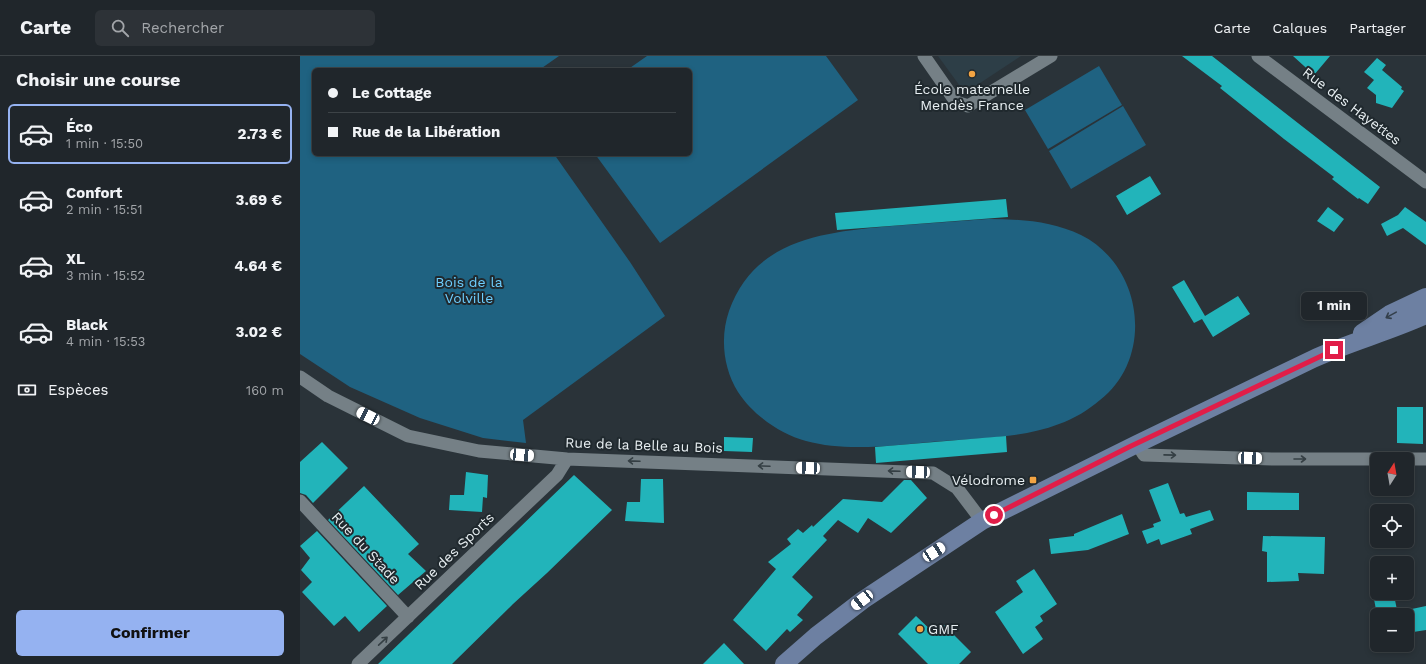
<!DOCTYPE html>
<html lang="fr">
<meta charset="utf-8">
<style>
:root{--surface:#20262b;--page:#2d3237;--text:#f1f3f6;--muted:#a2a5a9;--line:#3d4347;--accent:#95b2f1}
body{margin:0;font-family:"Work Sans",sans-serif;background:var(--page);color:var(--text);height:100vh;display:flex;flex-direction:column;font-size:15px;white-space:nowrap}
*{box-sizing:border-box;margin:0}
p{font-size:13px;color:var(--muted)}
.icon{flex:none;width:22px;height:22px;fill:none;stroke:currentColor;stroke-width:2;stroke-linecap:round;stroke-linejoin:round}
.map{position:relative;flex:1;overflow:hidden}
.drawer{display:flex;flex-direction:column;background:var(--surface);width:300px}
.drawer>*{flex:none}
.banner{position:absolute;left:12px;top:12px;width:380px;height:88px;border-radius:6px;box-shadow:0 2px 6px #0003,0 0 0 1px var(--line);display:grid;align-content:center;height:88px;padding:0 16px;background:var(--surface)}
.needle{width:26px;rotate:11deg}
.buttons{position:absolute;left:1070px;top:396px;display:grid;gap:8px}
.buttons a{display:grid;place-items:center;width:44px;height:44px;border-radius:6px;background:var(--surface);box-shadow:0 2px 6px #0003,0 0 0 1px var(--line);font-size:20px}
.end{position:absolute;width:18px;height:18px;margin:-9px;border:5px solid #e11d48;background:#fff;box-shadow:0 0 0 2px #fff}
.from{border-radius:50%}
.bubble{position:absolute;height:28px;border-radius:6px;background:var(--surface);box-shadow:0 2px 6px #0003,0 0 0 1px var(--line);font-size:13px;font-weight:700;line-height:28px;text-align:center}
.car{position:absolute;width:12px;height:24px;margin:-12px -6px;border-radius:5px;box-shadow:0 0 3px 1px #0007;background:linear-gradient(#fff 24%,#345 0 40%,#fff 0 76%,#345 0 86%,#fff 0)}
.banner b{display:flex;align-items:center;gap:14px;height:38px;font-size:15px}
.banner b+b{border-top:1px solid var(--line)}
.banner i{width:10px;height:10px;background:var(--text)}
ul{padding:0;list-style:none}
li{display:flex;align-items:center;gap:12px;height:60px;margin:0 8px 6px;padding:0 8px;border:2px solid transparent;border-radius:6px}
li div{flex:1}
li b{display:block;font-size:15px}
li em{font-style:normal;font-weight:700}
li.selected{border-color:var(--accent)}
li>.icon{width:36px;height:36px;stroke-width:1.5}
h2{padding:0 16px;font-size:18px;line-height:48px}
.pay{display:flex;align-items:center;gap:10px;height:44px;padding:0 16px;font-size:15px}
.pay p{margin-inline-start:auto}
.cta{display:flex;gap:8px;margin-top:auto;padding:8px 16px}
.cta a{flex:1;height:46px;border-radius:6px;background:var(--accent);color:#111;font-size:16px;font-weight:700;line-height:46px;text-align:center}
header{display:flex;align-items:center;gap:24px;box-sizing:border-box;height:56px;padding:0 20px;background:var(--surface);border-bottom:1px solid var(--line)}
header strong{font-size:19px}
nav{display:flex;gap:22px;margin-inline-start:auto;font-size:14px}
.search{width:280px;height:36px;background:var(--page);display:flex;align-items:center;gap:10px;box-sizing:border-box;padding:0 14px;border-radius:6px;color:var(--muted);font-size:15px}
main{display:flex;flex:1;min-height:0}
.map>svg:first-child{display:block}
.built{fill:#2d3e47}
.green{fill:#1f6281}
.building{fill:#22b4ba}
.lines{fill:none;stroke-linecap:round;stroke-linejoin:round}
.minor{stroke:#758086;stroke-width:13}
.secondary{stroke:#6d80a2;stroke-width:18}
.oneway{stroke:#333f4b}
.oneway2{stroke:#353f44}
.route{stroke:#e11d48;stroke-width:5}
.poi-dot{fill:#f3a443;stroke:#20292e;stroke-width:1.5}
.labels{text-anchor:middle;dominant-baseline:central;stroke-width:4;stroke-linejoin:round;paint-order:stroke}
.poi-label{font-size:14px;fill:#e8eff2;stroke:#20292e}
.street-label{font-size:14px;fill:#e8eff2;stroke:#20292e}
.park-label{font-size:14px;fill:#6dceff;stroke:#20292e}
</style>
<header>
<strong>Carte</strong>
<div class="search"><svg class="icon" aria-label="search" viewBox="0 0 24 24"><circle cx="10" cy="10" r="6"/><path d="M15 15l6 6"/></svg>Rechercher</div>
<nav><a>Carte</a><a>Calques</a><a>Partager</a></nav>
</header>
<main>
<section class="drawer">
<h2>Choisir une course</h2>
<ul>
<li class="selected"><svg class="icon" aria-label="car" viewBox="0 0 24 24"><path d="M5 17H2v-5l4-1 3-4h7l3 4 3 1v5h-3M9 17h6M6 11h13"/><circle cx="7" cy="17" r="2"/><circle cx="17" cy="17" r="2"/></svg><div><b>Éco</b><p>1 min · 15:50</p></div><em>2.73 €</em></li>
<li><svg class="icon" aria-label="car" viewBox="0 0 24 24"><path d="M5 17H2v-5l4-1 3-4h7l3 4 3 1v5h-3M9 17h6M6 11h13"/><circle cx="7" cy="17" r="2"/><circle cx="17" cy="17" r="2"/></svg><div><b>Confort</b><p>2 min · 15:51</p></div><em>3.69 €</em></li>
<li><svg class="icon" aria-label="car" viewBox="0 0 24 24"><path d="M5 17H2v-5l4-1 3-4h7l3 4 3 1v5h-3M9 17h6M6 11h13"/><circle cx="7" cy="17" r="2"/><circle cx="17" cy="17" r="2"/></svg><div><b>XL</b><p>3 min · 15:52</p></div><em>4.64 €</em></li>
<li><svg class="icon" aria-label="car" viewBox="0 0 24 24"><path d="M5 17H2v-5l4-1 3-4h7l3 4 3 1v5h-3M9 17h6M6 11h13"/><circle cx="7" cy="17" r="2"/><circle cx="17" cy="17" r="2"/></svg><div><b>Black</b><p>4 min · 15:53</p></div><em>3.02 €</em></li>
</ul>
<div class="pay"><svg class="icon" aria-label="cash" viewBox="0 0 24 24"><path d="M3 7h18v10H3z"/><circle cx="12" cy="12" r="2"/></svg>Espèces<p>160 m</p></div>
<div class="cta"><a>Confirmer</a></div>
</section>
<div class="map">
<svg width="1126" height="608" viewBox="0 0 1126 608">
<rect width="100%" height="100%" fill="#2a3339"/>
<path class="built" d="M638,0H721L665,37Z"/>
<path class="green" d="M0,0H259L239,14H14V98H254L330,206L365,260L223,364L226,387L183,382L120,362L50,331L0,298Z
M347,0H526L558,44L360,187L295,98H390V14H327Z
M799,10L822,49L748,93L725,54Z
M823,50L846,89L771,133L749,95Z
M688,163C720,163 752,165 781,179C843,210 855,301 800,344C788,354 774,363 759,368C723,382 682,382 644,385C599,388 550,397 506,385C480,378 453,359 438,336C423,312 420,281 429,255C455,182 526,176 592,170C624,168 656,165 688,163Z"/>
<path class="building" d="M882,0H912L1080,131L1068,148L1059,142L1058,143L1032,123L1034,121L984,83L920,32L922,30Z
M993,0H1030L1014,19Z
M1077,2L1086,9L1082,14L1102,31L1101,33L1104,35L1092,52L1076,47V39L1067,32L1074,24L1064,16Z
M850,120L861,138L827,159L816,140Z
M706,143L708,161L537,174L535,157Z
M1028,151L1044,163L1034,176L1017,165Z
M1105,151L1126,166V189L1103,172L1087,180L1081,168L1098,159Z
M884,224L905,260L938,240L950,258L913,281L902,263L894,267L872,231Z
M1097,351H1123V388L1097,387Z
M706,380L707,396L576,407L575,391Z
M424,381L453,382L452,396L424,395Z
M22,386L48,412L13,447L6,439L0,437V406Z
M166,416L188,419L187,442L183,441L182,456L149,454L150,439H164Z
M274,419L312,454L247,517L213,548L152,608H78Z
M341,423H363L364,467L325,465L327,446H340Z
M604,424H611L627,442L591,477L568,462L558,477L538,464L523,480L527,484L492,521L513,541L497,559L503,564L490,576L487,573L466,595L433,564L476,513L468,506L491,488L487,483L498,473L503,477L512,469L513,471L543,443L582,446Z
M868,427L880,458L884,457L886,461L910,454L914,464L890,473L892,478L861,489L859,483L847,488L842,475L854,471L853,468L861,465L849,434Z
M64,430L119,488L108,498L126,515L98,539L28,464Z
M947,436L999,437V454H947Z
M822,458L829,478L788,494L751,498L749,483L774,480V478Z
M17,475L87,550L59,576L45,560L34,570L2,536L12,526L1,514L10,502L0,490Z
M963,480L1025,481L1024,518L998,517L999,525L967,526V496L962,495Z
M734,513L757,548L740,560L743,565L735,571L743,583L723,598L695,556L723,536L716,525Z
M1094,539L1098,559H1077L1074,543Z
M1126,550V574L1107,577V554Z
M616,560L635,578L644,569L671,596L659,608H628L598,578Z
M424,587L444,608H403Z"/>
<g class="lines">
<path class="minor" d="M624,0L656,46L668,50L751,0
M958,0L1126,126
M0,321L28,340L108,380L179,395L267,403L633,417L657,432L682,465
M837,388L844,399L973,403H1077
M1107,403H1126
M0,445L108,561
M58,608L257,419L267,403"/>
<path class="secondary" d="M1062,277L1090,258L1126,241
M484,608L516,580L563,544L682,465L837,388L1013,303C1050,286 1089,276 1126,259"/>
</g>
<defs><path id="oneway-shaft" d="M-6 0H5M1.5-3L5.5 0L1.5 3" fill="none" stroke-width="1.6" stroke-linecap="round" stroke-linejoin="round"/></defs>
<use class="oneway" href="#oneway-shaft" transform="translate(1091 259) rotate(151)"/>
<g class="oneway2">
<use href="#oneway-shaft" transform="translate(870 399) rotate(1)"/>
<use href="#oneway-shaft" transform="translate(1000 403)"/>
<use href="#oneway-shaft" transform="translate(334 405) rotate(-178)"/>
<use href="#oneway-shaft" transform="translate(464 410) rotate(-178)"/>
<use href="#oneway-shaft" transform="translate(594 415) rotate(-178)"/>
<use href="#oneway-shaft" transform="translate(83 585) rotate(-43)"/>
</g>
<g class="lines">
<path class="route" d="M694,459L829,391L1034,294"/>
</g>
<g class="poi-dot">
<circle cx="672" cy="18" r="4"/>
<rect x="729" y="420" width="8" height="8" rx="2"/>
<circle cx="620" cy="573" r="4"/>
</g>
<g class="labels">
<g class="poi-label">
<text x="672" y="33">École maternelle<tspan x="672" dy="16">Mendès France</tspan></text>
<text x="725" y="424" text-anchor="end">Vélodrome</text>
<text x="628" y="573" text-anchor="start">GMF</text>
</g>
<g class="street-label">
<text transform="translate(1052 50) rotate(37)">Rue des Hayettes</text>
<text transform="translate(344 389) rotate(2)">Rue de la Belle au Bois</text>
<text transform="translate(66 492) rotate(47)">Rue du Stade</text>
<text transform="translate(154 495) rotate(-44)">Rue des Sports</text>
</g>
<g class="park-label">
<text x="169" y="226">Bois de la<tspan x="169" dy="16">Volville</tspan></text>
</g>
</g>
</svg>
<div class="buttons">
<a><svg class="needle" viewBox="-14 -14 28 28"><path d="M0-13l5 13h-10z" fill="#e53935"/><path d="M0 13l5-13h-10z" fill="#a2a5a9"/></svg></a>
<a><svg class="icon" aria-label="locate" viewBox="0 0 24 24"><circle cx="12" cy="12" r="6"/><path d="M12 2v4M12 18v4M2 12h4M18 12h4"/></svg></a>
<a>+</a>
<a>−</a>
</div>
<i class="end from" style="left:694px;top:459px"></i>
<i class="end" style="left:1034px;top:294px"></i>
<div class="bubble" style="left:1001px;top:236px;width:66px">1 min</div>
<i class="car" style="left:68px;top:360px;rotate:297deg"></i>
<i class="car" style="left:222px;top:399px;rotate:94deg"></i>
<i class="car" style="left:950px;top:402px;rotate:92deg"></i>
<i class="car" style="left:508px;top:412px;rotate:272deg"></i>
<i class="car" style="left:618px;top:416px;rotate:272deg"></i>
<i class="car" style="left:634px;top:496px;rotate:57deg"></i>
<i class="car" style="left:562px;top:544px;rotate:232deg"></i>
<div class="banner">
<b><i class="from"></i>Le Cottage</b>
<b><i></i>Rue de la Libération</b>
</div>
</div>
</main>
